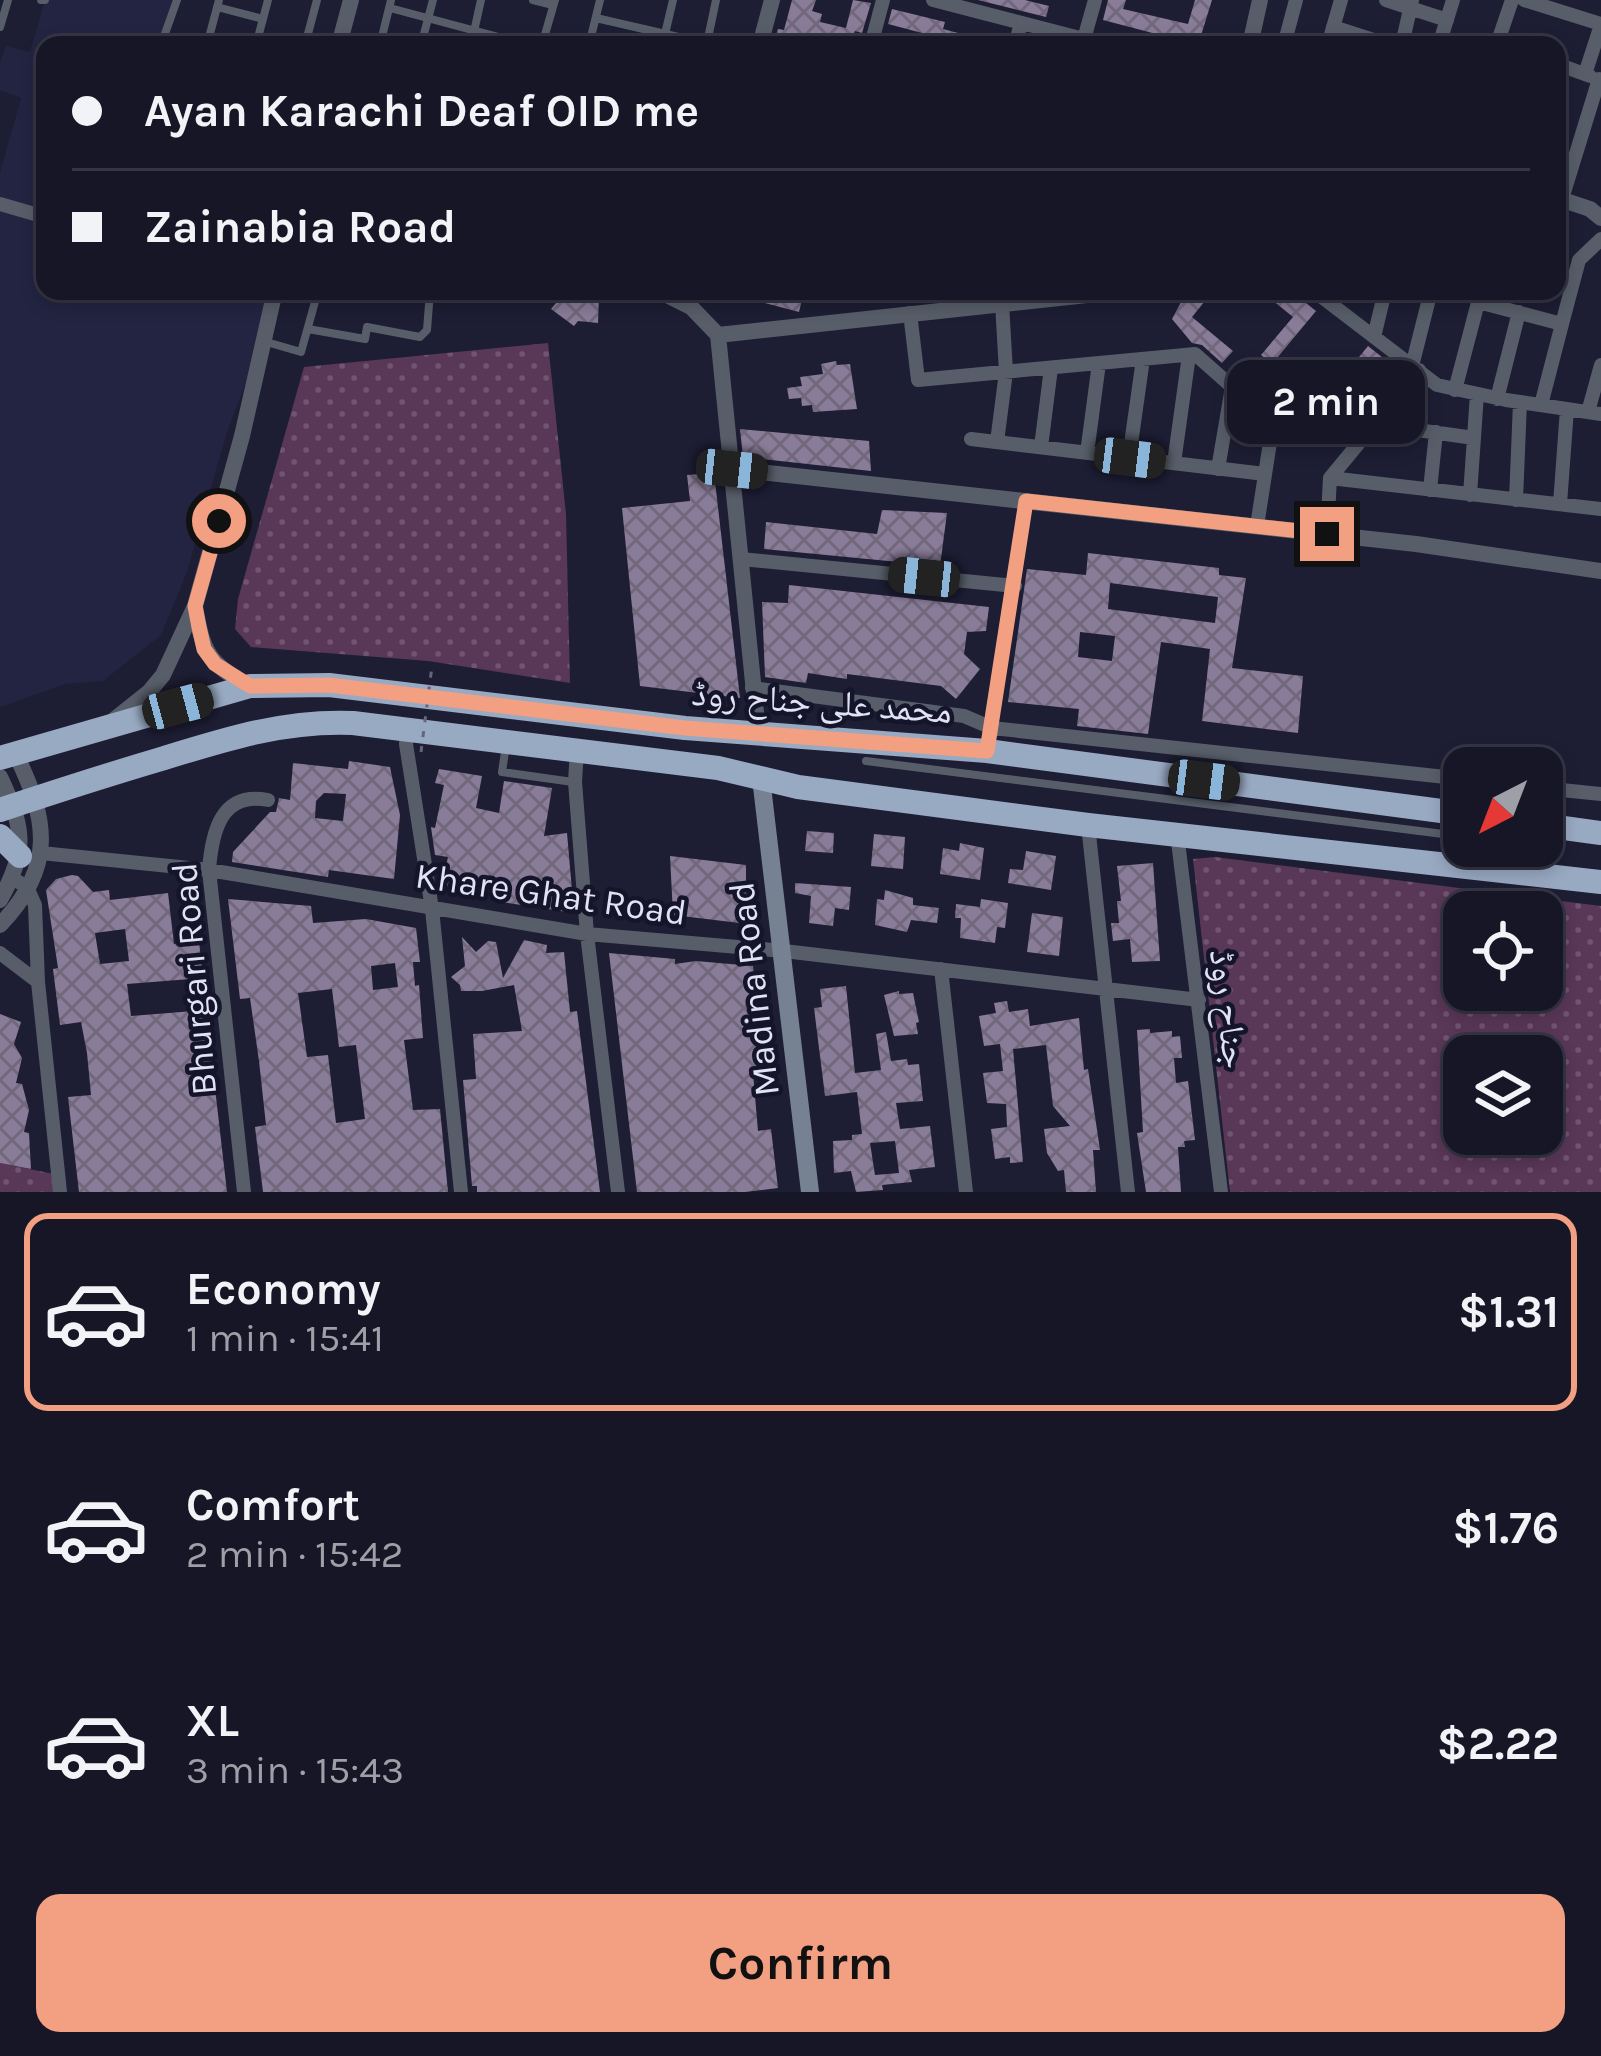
<!DOCTYPE html>
<meta charset="utf-8">
<style>
:root{--surface:#161627;--page:#232333;--text:#f1f3f6;--muted:#9e9fa7;--line:#353544;--accent:#f3a082}
body{margin:0;font-family:Karla,"Noto Naskh Arabic",sans-serif;background:var(--page);color:var(--text);height:100vh;display:flex;flex-direction:column;font-size:45px;white-space:nowrap}
*{box-sizing:border-box;margin:0}
p{font-size:39px;color:var(--muted)}
.icon{flex:none;width:66px;height:66px;fill:none;stroke:currentColor;stroke-width:2;stroke-linecap:round;stroke-linejoin:round}
.map{position:relative;height:1192px;overflow:hidden}
.sheet{display:flex;flex-direction:column;background:var(--surface);flex:1}
.sheet>*{flex:none}
.banner{position:absolute;left:36px;top:36px;width:1530px;height:264px;border-radius:24px;box-shadow:0 6px 18px #0003,0 0 0 3px var(--line);display:grid;align-content:center;height:264px;padding:0 36px;background:var(--surface)}
.needle{width:78px;rotate:222deg}
.tools{position:absolute;left:1443px;top:747px;display:grid;gap:24px}
.tools a{display:grid;place-items:center;width:120px;height:120px;border-radius:24px;background:var(--surface);box-shadow:0 6px 18px #0003,0 0 0 3px var(--line);font-size:60px}
.end{position:absolute;width:54px;height:54px;margin:-27px;border:15px solid #f3a082;background:#111;box-shadow:0 0 0 6px #111}
.from{border-radius:50%}
.bubble{position:absolute;height:84px;border-radius:24px;background:var(--surface);box-shadow:0 6px 18px #0003,0 0 0 3px var(--line);font-size:39px;font-weight:700;line-height:84px;text-align:center}
.car{position:absolute;width:36px;height:72px;margin:-36px -18px;border-radius:15px;box-shadow:0 0 9px 3px #0007;background:linear-gradient(#222 24%,#8ab4d8 0 40%,#222 0 76%,#8ab4d8 0 86%,#222 0)}
.banner b{display:flex;align-items:center;gap:42px;height:114px;font-size:45px}
.banner b+b{border-top:3px solid var(--line)}
.banner i{width:30px;height:30px;background:var(--text)}
ul{padding:21px 0 0;list-style:none}
li{display:flex;align-items:center;gap:36px;height:198px;margin:0 24px 18px;padding:0 12px;border:6px solid transparent;border-radius:24px}
li div{flex:1}
li b{display:block;font-size:45px}
li em{font-style:normal;font-weight:700}
li.selected{border-color:var(--accent)}
li>.icon{width:108px;height:108px;stroke-width:1.5}
.button{display:flex;gap:24px;margin-top:auto;padding:24px 36px}
.button a{flex:1;height:138px;border-radius:24px;background:var(--accent);color:#111;font-size:48px;font-weight:700;line-height:138px;text-align:center}
.map>svg:first-child{display:block}
.built{fill:#232441}
.green{fill:url(#green-dots);fill-rule:evenodd}
.building{fill:url(#building-cross-hatch);fill-rule:evenodd}
.lines{fill:none;stroke-linecap:round;stroke-linejoin:round}
.service{stroke:#575e69;stroke-width:8}
.minor{stroke:#575e69;stroke-width:14}
.tertiary{stroke:#575e69;stroke-width:16}
.secondary{stroke:#768192;stroke-width:18}
.trunk{stroke:#98a9c2;stroke-width:24}
.path-bridge{stroke:#646579;stroke-width:3;stroke-dasharray:6 9;stroke-linecap:butt}
.route{stroke:#f3a082;stroke-width:15}
.labels{text-anchor:middle;dominant-baseline:central;stroke-width:9;stroke-linejoin:round;paint-order:stroke}
.street-label{font-size:36px;fill:#e1e3f3;stroke:#14142a}
</style>
<div class="map">
<svg width="1601" height="1192" viewBox="0 0 1601 1192">
<defs>
<pattern id="green-dots" width="8" height="8" patternUnits="userSpaceOnUse" patternTransform="scale(3)"><rect width="8" height="8" fill="#593757"/><path d="M2 2h.1M6 6h.1" fill="none" stroke="#715470" stroke-width="1.8" stroke-linecap="round"/></pattern>
<pattern id="building-cross-hatch" width="8" height="8" patternUnits="userSpaceOnUse" patternTransform="scale(3)"><rect width="8" height="8" fill="#897c98"/><path d="M0 0l8 8M0 8l8-8" fill="none" stroke="#71687c"/></pattern>
</defs>
<rect width="100%" height="100%" fill="#1d1d34"/>
<path class="built" d="M45,0H177L161,45H45V291H275L262,340L226,435L187,572L161,635L103,681L65,684L0,707V173L21,98L0,90V62L6,46L30,52Z"/>
<path class="green" d="M548,343L566,514L570,683L428,661L251,647L235,629L238,599L304,367Z
M1215,857L1601,906V1192H1230L1193,859ZM1464,912H1542V990H1464ZM1464,1056H1542V1134H1464Z
M0,1163L59,1175L60,1192H0Z"/>
<path class="building" d="M792,0H816L812,11L822,14L820,22L846,28L853,0L871,3L862,33L855,31L851,45L808,38L806,45H773L778,29L784,30Z
M978,0H1025L1049,6L1046,17Z
M1108,0H1126L1123,9L1188,24L1195,0H1212L1198,45L1103,20Z
M892,9L945,22L943,29L988,41L987,45H939L941,38L888,24Z
M554,291H594L599,295L598,323L578,321L574,326L551,309L556,303L549,298Z
M735,291H804L799,312L734,295Z
M1187,291H1213L1192,317L1233,351L1222,363L1202,345L1192,343L1172,319Z
M1261,291H1291L1316,311L1272,364L1261,355L1293,317Z
M1368,346L1402,373L1349,437L1321,413L1326,406L1322,403Z
M836,361L837,365L850,364L857,409L813,412L812,405L802,406L801,398L789,399L787,388L802,386L800,377L823,374L821,364Z
M740,429L869,441L871,471L743,457Z
M714,473L724,559L740,698L640,686L622,508L690,501L687,475Z
M882,510L947,513L940,566L764,549L766,522L877,534Z
M1088,553L1219,568V575L1246,578L1232,668L1303,676L1298,733L1202,721L1210,649L1161,642L1148,734L1077,726L1079,709L1008,702L1027,569L1086,575ZM1110,583L1218,597L1215,623L1108,609ZM1080,632L1115,636L1112,661L1078,657Z
M789,585L989,607L986,631L967,632L964,654L980,669L956,699L941,686L847,674V679L808,673L806,683L765,677L762,602L788,603Z
M349,761L390,767L400,815L394,879L329,870L328,877L232,862L233,852L270,812H276L279,798L290,800L293,763L348,769ZM324,793L346,794L343,821L315,818L316,801Z
M439,769L482,776L476,808L499,813L504,781L552,788L544,836L567,833L574,913L501,902V894L442,885L448,857L435,855L431,827L435,828L444,785L435,783Z
M807,831L834,833L833,853L805,851Z
M874,834L905,837L903,869L871,866Z
M960,843L984,848L980,880L940,874L943,848L959,851Z
M1026,851L1056,856L1051,890L1008,883L1010,869L1023,870Z
M670,856L746,865V893L751,894L748,924L673,915Z
M1153,863L1160,961L1132,962L1130,939L1113,941L1111,923H1119L1117,901H1121L1117,866Z
M72,875L78,876L93,892L109,890L110,900L168,893L174,944L199,941L203,978L127,984L131,1016L206,1010L227,1192H79L68,1097L91,1095L87,1053L81,1022L60,1025L53,969L58,968L46,890L56,879ZM125,929L129,961L100,964L95,933Z
M795,883L851,887L849,910L835,908L833,926L809,923L811,896L795,893Z
M885,890L913,898V905L939,908L937,923L911,920L907,932L875,925L877,899L884,900Z
M228,899L311,906L313,923L366,919L416,928L420,962H413L415,986L419,985L423,1038L404,1040L413,1110L440,1109L448,1192H263L255,1127L266,1125L259,1061L250,998L240,999ZM395,963L398,987L373,990L371,966ZM332,989L339,1047L356,1045L365,1119L336,1123L328,1055L307,1057L298,993Z
M981,899L1008,903L1005,928L997,927L995,943L960,938L961,918H955L956,904L980,907Z
M1032,913L1063,917L1059,956L1027,952Z
M462,937L476,952L488,941L496,942L503,978L524,940L547,945L546,953L564,952L570,1012L577,1011L600,1192H477V1186H472L463,1080L476,1079L473,1034L522,1031L514,985L482,991H461L460,985L451,977L465,966Z
M609,953L675,959V964L696,961L753,966L765,1072L753,1073L758,1131L771,1129L778,1188L745,1192H637Z
M846,986L855,1073L881,1070L876,1034L886,1032L891,1061L907,1059L908,1065L919,1064L923,1101L896,1103L900,1129L930,1126L935,1167L909,1170L912,1182L882,1185L883,1190L856,1192L851,1171L834,1173L833,1141L852,1140V1135L862,1134L857,1092L825,1096L814,1008L822,1007L820,989ZM895,1141L899,1173L875,1175L870,1143Z
M899,991V994L913,993L919,1022L916,1023L918,1034L894,1036L884,995Z
M1007,1001L1009,1012L1028,1009L1030,1026L1079,1018L1084,1070L1088,1069L1100,1150H1093L1096,1192H1066L1064,1170L1058,1171L1047,1153L1044,1129L1070,1126L1053,1106L1046,1045L1013,1049L1023,1162L1010,1163V1157L995,1159L991,1129L1007,1127L1006,1104L987,1103L983,1073L1003,1071L1000,1044L984,1046L979,1016L996,1013L994,1003Z
M0,1014L21,1022L14,1044L22,1058L16,1083L22,1084L29,1110L24,1132L29,1133L31,1169L0,1163Z
M1150,1029V1033L1172,1031V1037L1180,1036L1182,1058H1174L1176,1083L1188,1081L1195,1140L1184,1141L1185,1147H1178L1181,1192H1146L1137,1133L1143,1132L1137,1030Z"/>
<g class="lines">
<path class="service" d="M41,0H45
M533,0L553,5
M217,7L263,19
M390,8L528,45
M596,18L713,45
M0,27L8,0
M665,34L673,0
M707,43L716,0
M161,45L177,0
M207,45L219,0
M256,45L268,0
M305,45L317,0
M380,45L391,0
M421,45L433,0
M471,45L481,0
M542,45L555,0
M589,45L600,0
M308,329L365,339L367,327L420,337L427,330L430,291
M263,341L301,352L318,291H329
M506,745L502,772L573,782
M866,761L1451,835"/>
<path class="minor" d="M933,0L1107,45
M1386,0L1447,20
M1524,0L1601,24
M1333,27L1389,45
M1084,39L1095,0
M871,45L883,0
M1015,45L1021,23
M1284,45L1296,0
M1328,45L1341,0
M1402,45L1412,0
M1439,45L1453,0
M1501,45L1497,44L1512,0
M1557,64L1590,76
M1585,74L1601,25
M1562,199L1599,79
M0,204L45,217
M1314,291L1437,385L1506,400L1601,414
M1478,302L1562,324L1541,405
M910,313L918,380L1195,354L1273,423L1257,526
M1562,324L1579,260L1601,239
M1374,337L1385,291
M1412,366L1431,291
M1455,390L1481,291
M1497,399L1519,312
M1588,412L1601,365
M1375,424L1474,438
M971,439L1265,474
M997,442L1006,372L1002,303
M1041,447L1051,368
M1087,453L1099,363
M1129,458L1143,359
M1174,463L1189,355
M1218,469L1232,387
M1330,478L1601,509
M1430,490L1436,432
M1470,495L1477,394
M1516,500L1520,402
M1560,504L1567,409
M1327,534L1330,478L1419,370
M741,559L1015,586
M752,688L964,716L992,728L1464,779
M407,730L406,744L432,909L461,1192
M577,749L575,782L587,934L618,1192
M987,751L1026,501
M1542,788L1601,794
M1088,825L1128,1192
M1177,833L1221,1192
M41,853L209,870L587,934L784,951L1199,1000
M12,878L27,887L35,905L38,982L60,1192
M0,953L38,982
M941,969L966,1192
M244,1192L209,870C212,830 222,791 268,800"/>
<path class="tertiary" d="M339,45L351,0
M760,45L772,0
M1250,45L1260,0
M1557,198L1590,209L1601,218
M659,291L691,307L718,335L758,732
M718,335L1124,291
M732,469L1416,544L1601,571
M195,607C203,652 208,664 250,686
M115,719L149,692L163,675L195,606L242,436L275,291
M0,777C24,828 28,849 0,900
M0,925C56,867 48,819 15,753"/>
<path class="secondary" d="M761,778L810,1192"/>
<path class="trunk" d="M0,758L250,686L329,685L685,728L987,751L1464,814
M0,810C54,792 107,775 161,759C226,739 285,720 353,723L718,768L798,787L1088,825L1601,882
M1542,825L1601,833
M0,836L20,856"/>
<path class="path-bridge" d="M421,752L432,666"/>
</g>
<g class="lines">
<path class="route" d="M219,521L195,606L199,627L204,649L215,664L250,686L329,685L685,728L987,751L1026,501L1327,534"/>
</g>
<g class="labels">
<g class="street-label">
<text transform="translate(822 702) rotate(4)">محمد علی جناح روڈ</text>
<text transform="translate(551 894) rotate(8)">Khare Ghat Road</text>
<text transform="translate(194 979) rotate(-95)">Bhurgari Road</text>
<text transform="translate(754 989) rotate(-97)">Madina Road</text>
<text transform="translate(1229 1009) rotate(83)">جناح روڈ</text>
</g>
</g>
</svg>
<div class="tools">
<a><svg class="needle" viewBox="-14 -14 28 28"><path d="M0-13l5 13h-10z" fill="#e53935"/><path d="M0 13l5-13h-10z" fill="#9e9fa7"/></svg></a>
<a><svg class="icon" aria-label="locate" viewBox="0 0 24 24"><circle cx="12" cy="12" r="6"/><path d="M12 2v4M12 18v4M2 12h4M18 12h4"/></svg></a>
<a><svg class="icon" aria-label="layers" viewBox="0 0 24 24"><path d="M12 4l9 5-9 5-9-5zM3 14l9 5 9-5"/></svg></a>
</div>
<i class="end from" style="left:219px;top:521px"></i>
<i class="end" style="left:1327px;top:534px"></i>
<div class="bubble" style="left:1227px;top:360px;width:198px">2 min</div>
<i class="car" style="left:1130px;top:458px;rotate:97deg"></i>
<i class="car" style="left:732px;top:469px;rotate:96deg"></i>
<i class="car" style="left:924px;top:577px;rotate:276deg"></i>
<i class="car" style="left:178px;top:706px;rotate:75deg"></i>
<i class="car" style="left:1204px;top:780px;rotate:97deg"></i>
<div class="banner">
<b><i class="from"></i>Ayan Karachi Deaf OID me</b>
<b><i></i>Zainabia Road</b>
</div>
</div>
<section class="sheet">
<ul>
<li class="selected"><svg class="icon" aria-label="car" viewBox="0 0 24 24"><path d="M5 17H2v-5l4-1 3-4h7l3 4 3 1v5h-3M9 17h6M6 11h13"/><circle cx="7" cy="17" r="2"/><circle cx="17" cy="17" r="2"/></svg><div><b>Economy</b><p>1 min · 15:41</p></div><em>$1.31</em></li>
<li><svg class="icon" aria-label="car" viewBox="0 0 24 24"><path d="M5 17H2v-5l4-1 3-4h7l3 4 3 1v5h-3M9 17h6M6 11h13"/><circle cx="7" cy="17" r="2"/><circle cx="17" cy="17" r="2"/></svg><div><b>Comfort</b><p>2 min · 15:42</p></div><em>$1.76</em></li>
<li><svg class="icon" aria-label="car" viewBox="0 0 24 24"><path d="M5 17H2v-5l4-1 3-4h7l3 4 3 1v5h-3M9 17h6M6 11h13"/><circle cx="7" cy="17" r="2"/><circle cx="17" cy="17" r="2"/></svg><div><b>XL</b><p>3 min · 15:43</p></div><em>$2.22</em></li>
</ul>
<div class="button"><a>Confirm</a></div>
</section>
